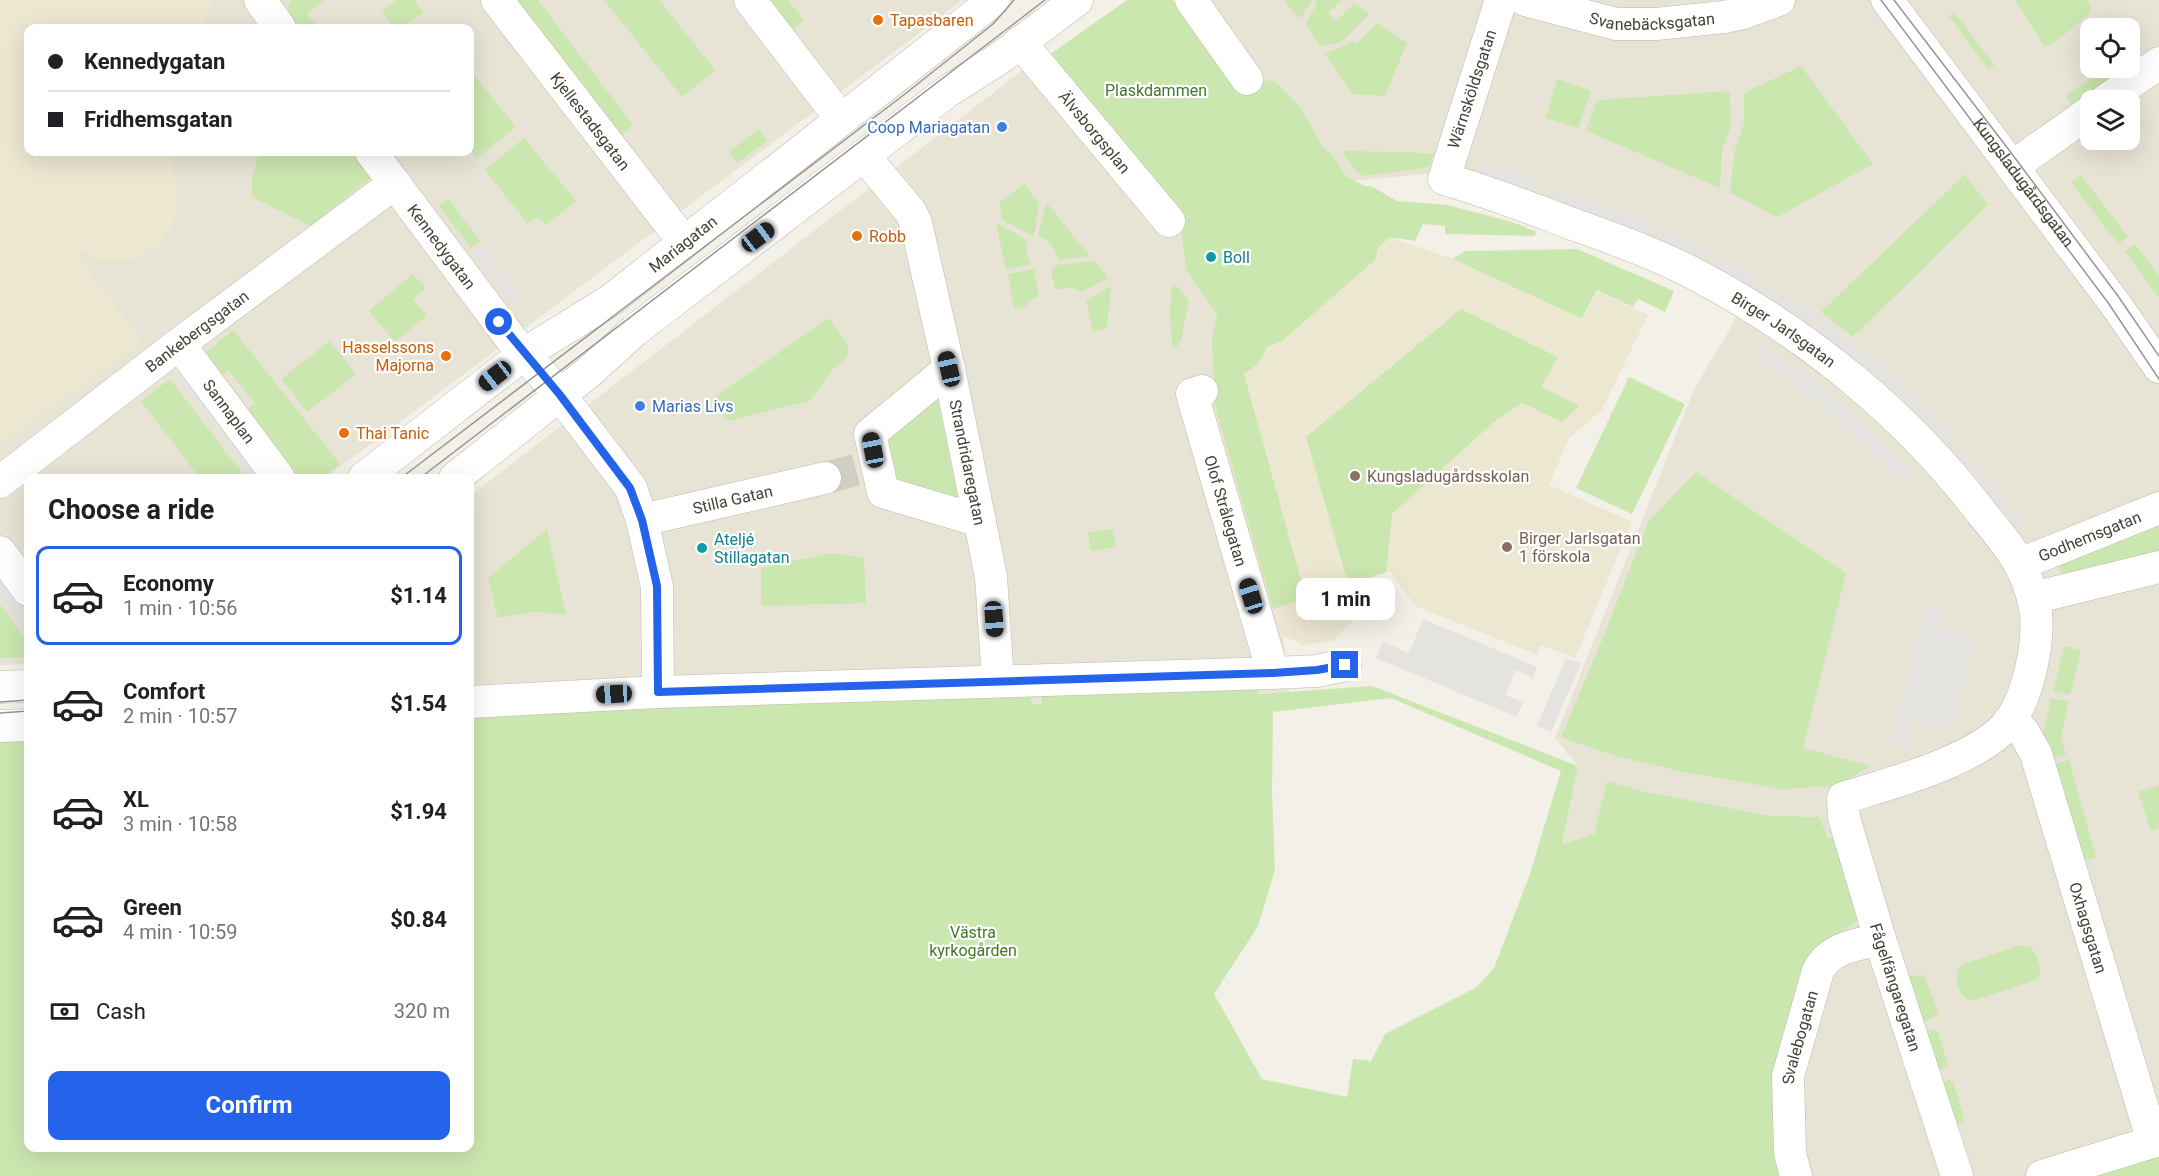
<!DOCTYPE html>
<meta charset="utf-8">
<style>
:root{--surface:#fff;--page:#f6f6f6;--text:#202124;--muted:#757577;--line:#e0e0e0;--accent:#2563eb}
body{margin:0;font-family:Roboto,sans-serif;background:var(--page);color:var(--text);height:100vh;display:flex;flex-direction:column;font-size:22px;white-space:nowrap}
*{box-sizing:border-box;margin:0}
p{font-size:20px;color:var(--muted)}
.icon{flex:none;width:33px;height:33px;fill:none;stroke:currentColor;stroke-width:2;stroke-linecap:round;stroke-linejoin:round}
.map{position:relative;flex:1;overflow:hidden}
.details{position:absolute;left:24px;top:474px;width:450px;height:678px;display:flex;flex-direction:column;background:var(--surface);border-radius:12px;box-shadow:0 6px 24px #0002}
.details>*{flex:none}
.banner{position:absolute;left:24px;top:24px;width:450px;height:132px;border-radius:12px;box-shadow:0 6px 24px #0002;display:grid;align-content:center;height:132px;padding:0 24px;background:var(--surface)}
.buttons{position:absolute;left:2080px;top:18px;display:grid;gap:12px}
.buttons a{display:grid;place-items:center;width:60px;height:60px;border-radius:12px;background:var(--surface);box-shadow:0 6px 24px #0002;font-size:30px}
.end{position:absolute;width:27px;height:27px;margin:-14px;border:8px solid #2563eb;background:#fff;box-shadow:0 0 0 3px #fff}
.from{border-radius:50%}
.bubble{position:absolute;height:42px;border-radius:12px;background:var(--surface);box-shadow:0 6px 24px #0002;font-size:20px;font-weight:700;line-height:42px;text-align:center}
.car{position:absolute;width:18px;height:36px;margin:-18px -9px;border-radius:8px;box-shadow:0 0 4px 2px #0007;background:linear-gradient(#222 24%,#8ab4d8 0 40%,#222 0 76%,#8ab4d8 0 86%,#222 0)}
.banner b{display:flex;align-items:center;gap:21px;height:57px;font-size:22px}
.banner b+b{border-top:2px solid var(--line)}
.banner i{width:15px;height:15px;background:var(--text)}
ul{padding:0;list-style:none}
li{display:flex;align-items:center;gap:18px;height:99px;margin:0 12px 9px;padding:0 12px;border:3px solid transparent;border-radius:12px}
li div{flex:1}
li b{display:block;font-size:22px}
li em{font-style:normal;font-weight:700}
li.active{border-color:var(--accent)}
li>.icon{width:54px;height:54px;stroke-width:1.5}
h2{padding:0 24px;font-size:27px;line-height:72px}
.pay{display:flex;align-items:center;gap:15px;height:66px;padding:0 24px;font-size:22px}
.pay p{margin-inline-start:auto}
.action{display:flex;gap:12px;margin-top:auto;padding:12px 24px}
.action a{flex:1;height:69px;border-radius:12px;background:var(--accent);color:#fff;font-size:24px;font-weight:700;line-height:69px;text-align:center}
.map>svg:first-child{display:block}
.residential{fill:#e7e3d5;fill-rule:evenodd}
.education{fill:#ece7d1}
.green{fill:#cbe7b0;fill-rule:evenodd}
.parking{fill:#e4e3df}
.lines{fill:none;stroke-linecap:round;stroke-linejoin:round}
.minor-tunnel{stroke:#d0cdc4;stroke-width:32;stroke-dasharray:32 16;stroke-linecap:butt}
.minor-casing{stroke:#bfb9aa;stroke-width:33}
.minor{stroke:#fff;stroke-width:32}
.tram{stroke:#969696;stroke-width:1.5}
.route{stroke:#2563eb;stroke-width:8}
.food-dot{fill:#e8710a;stroke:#fff;stroke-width:2}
.shop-dot{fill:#3f7fe0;stroke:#fff;stroke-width:2}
.culture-dot{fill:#0f9aa8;stroke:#fff;stroke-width:2}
.education-dot{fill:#8d6e63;stroke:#fff;stroke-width:2}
.labels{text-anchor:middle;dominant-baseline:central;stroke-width:4.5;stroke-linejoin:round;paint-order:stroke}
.street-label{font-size:16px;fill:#464136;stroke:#fff}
.food-label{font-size:16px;fill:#c56008;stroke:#fff;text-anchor:start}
.park-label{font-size:16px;fill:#42782a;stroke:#fff}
.shop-label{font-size:16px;fill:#366cbe;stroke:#fff;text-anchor:end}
.culture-label{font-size:16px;fill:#0d838f;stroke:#fff;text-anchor:start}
.education-label{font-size:16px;fill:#785e54;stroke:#fff;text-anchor:start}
</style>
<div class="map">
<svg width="2159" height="1176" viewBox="0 0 2159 1176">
<rect width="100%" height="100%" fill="#f3f0e7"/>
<path class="residential" d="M209,0H963L325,478H28V664L0,665V283L172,164L171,152H470V28H202L212,3Z
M1209,0H2159V1151L2079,1176H1784L1844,879L1607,781L1594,834L1562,844L1578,766L1555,738L1695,387L1748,299L1434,173L1339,182ZM2091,28H2130V68H2091ZM2091,100H2130V140H2091Z
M1028,66L1177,219L1182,236L1186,269L1217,315L1212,338L1273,609L1283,636L1290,692L1031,704L470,723V496Z"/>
<path class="education" d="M0,0H209L212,3L202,28H28V152H171L178,205L172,226L161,243L132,260L100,261L78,250L76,254L143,342L0,444Z
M1390,237L1453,259L1583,320L1597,291L1648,315L1602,410L1569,438L1549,485L1632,522L1575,658L1540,645L1538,655L1415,606L1390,571L1346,588L1353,621L1333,641L1304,645L1283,636L1273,609L1305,597L1239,356Z"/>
<path class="green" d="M292,0H325L307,14L318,28H299C292,19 283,10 292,0Z
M396,0H414L423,12L402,28H395L382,11Z
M516,0H538L633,125L622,136Z
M604,0H659L715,70L682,97Z
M770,0H788L804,20L792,29Z
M1127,0H1173L1182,13L1247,79L1275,81L1301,108L1323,147L1331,154L1323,141L1347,177L1365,186H1371L1397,201L1447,205L1512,222L1535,231L1536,234L1534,236L1445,234V226L1423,224L1415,241L1390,237L1378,248L1375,260L1282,341L1267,347L1258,364L1244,374L1306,598L1273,609L1214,402L1212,338L1217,315L1186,269L1182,236L1177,219L1046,57Z
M1284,0H1312L1302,16L1298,18Z
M1315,0H1342L1328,13L1336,22L1354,3L1369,14L1341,42L1320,46L1306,24L1317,3Z
M2015,0H2087L2092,7L2090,13L2050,46L2044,45Z
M1954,12L1994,65V66L1988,69L1949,16Z
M1378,23L1407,43L1385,96L1353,94L1325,54L1353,41L1357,44Z
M1801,66L1873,164L1777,217L1730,193L1734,153L1744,123V93Z
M2106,68H2130L2073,108L2066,95Z
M470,70L516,127L477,158L470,149Z
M1557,79L1591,91L1578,128L1546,118Z
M1730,91L1731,125L1722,151L1720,188L1586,131L1597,100Z
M759,129L767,141L737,163L729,152Z
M524,138L576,201L546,225L538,216L528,224L485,170Z
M1341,151L1406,152L1434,154L1429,166L1425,168L1364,176L1358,173Z
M259,152H353L372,177L310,226L252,197V177Z
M1965,174L1988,205L1853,337L1821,312Z
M2081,175L2128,237L2118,244L2071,182Z
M1024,184L1039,203L1034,237L1003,220L999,203Z
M448,199L481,242L471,248L439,206Z
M1046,202L1090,256L1059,260C1054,248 1051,240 1038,236Z
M996,223L1027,240L1026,251L1031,264L1006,270Z
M2135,244L2159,276V298L2125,251Z
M1577,249L1674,291L1665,312L1638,299L1633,307L1597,290L1582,319L1453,259L1465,251Z
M1095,261L1109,278L1081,292L1071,287L1055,290L1051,270L1056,265Z
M1034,269L1039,296L1030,300L1026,306L1014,309L1008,274Z
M413,274L426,288L413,299L427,315L395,342L369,311Z
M1172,284L1176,285L1188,300V306L1181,340L1176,348L1172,346L1170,314Z
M1111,286L1107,328L1093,332L1086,300Z
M1461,309L1558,357L1541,387L1579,406L1562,422L1522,403L1494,422L1392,514L1386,572L1348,583L1306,437Z
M829,318L846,342L849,349L846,358L831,371L810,401L727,421L710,400Z
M233,330L340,464L322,478H291L240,417L255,403L228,370L214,381L199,358Z
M330,341L356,374L307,412L281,379Z
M1629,377L1685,404L1632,514L1576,488Z
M170,379L242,473L235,478H200L141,401Z
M936,391L960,508L894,487L884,436Z
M1696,472L1846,573L1803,748L1871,766L1835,786L1782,789L1683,772L1612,755L1561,737L1605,633L1648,522Z
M2159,519V557L2064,580L2057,561Z
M547,529L566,615L535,612L498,618L488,578Z
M1113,529L1116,547L1091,551L1088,533Z
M831,553L864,558L866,603L761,606V568Z
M0,604L28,644V657L0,658Z
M2064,646L2081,650L2070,695L2053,691Z
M1257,685L1258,694L1372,686L1578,766L1562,844L1594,834L1607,781L1641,791L1770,816L1819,817L1828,838L1843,837L1867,914L1836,936L1801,985L1784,1176H0V738L28,737V1148H470V712L1030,695L1032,704H1042L1041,694ZM1391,698L1561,771L1529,877L1494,968L1477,987L1385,1034L1371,1061L1353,1059L1347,1097L1262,1079L1214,994L1258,926L1275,870L1272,792L1273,712Z
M2051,698L2069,701L2061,736L2066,754L2051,758L2043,734Z
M2069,760L2096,857L2083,862L2053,764Z
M2159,785V828L2151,831L2138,792Z
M2021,945L2032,948C2037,959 2046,970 2036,980L1972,1001C1957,995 1952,978 1961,965Z
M1924,975L1939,1014L1923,1023L1908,976Z
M1935,1029L1938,1032L1948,1065L1946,1068L1937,1071L1926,1031Z
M1949,1080L1953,1081L1964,1118V1121L1954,1125L1941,1083Z
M2159,1151V1176H2079Z"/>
<path class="parking" d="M1482,161L1541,181L1535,197L1477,177Z
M1551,186L1654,223L1648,240L1545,202Z
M1663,227L1708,250L1700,265L1655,242Z
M481,244L522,298L513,306L472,252Z
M1720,256L1759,278L1750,293L1712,271Z
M1766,283L1818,317L1808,330L1757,297Z
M1823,320L1880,365L1955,440L1942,452L1812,334Z
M1760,340L1840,402L1870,428L1915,474L1903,485L1859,440L1830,414L1750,353Z
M193,372L273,478H253L177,376Z
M1961,448L2025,520L2012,531L1949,459Z
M0,571L28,608V633L0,597Z
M1926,603L1943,607L1938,627L1976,636L1952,730L1915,721L1908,747L1891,743Z
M1423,619L1537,667L1533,678L1516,670L1505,695L1523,702L1517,717L1376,658L1383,642L1409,653Z
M1566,658L1581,664L1551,732L1537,726Z"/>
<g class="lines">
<path class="minor-tunnel" d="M825,478L863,468"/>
<g class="minor-casing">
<g id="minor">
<path d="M260,0L280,28"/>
<path id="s1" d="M497,0L684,242"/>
<path d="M750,0L841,119"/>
<path d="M1191,0L1247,79"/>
<path id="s2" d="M1501,0L1444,179C1487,191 1528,207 1570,223C1614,239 1660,255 1702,278C1810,336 1907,415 1981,512C1994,528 2009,545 2019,563C2027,577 2034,598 2036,614C2039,644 2028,696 2010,721C1981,760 1888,784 1843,798L1844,818L1880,939L1957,1176"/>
<path id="s3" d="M1525,0L1616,24H1656L1724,17L1743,13L1779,0"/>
<path id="s4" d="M1887,0L2116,305L2159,367"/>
<path id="s5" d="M1020,42L1169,221"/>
<path d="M2106,100L2159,63"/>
<path id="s6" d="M371,152L512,340L560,395L631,488L642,520L657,587L658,692"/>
<path id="s7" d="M864,156L910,211L916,223L949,369L991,577L998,681"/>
<path d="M2012,167L2091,111"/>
<path id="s8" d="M179,344L279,478"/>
<path d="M949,369L870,434L883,492L980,521"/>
<path id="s9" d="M1202,391L1192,394L1273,673"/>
<path id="s10" d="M364,478L524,354L611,300L994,0"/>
<path d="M455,478L589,372L634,331L948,91L1000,58L1077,0"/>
<path id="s11" d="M0,482L179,344L395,183"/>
<path id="s12" d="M642,520L825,478"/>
<path d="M0,552L28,590"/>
<path id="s13" d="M2020,564L2159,508"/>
<path d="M2033,598L2159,567"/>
<path d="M0,687L28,686"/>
<path d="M470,702L658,692L1273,673L1317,671L1345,665"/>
<path id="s14" d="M2009,721L2023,731L2036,754L2153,1142"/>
<path d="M0,726L28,725"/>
<path id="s15" d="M1796,1176L1790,1153L1788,1076L1818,971C1830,947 1856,945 1880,939"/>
<path d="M2042,1176L2159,1140"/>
</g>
</g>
<use href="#minor" class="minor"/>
<path class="tram" d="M1881,0L2109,304L2159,379
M1894,0L2009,150L2118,296L2159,356
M401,478L905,94L993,24L1014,0
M420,478L1045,0
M0,702L28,700
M0,713L28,711"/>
</g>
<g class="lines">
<path class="route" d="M499,322L560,395L630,488L642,520L657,586L658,692L1273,673L1317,670L1345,665"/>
</g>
<g class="food-dot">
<circle cx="878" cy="20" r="6"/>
<circle cx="857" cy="236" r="6"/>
<circle cx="446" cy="356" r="6"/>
<circle cx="344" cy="433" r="6"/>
</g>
<g class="shop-dot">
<circle cx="1002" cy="127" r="6"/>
<circle cx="640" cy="406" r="6"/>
</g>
<g class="culture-dot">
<circle cx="1211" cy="257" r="6"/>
<circle cx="702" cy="548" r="6"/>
</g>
<g class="education-dot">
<circle cx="1355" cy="476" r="6"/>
<circle cx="1507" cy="547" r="6"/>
</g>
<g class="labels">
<g class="street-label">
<text stroke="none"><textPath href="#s3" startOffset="130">Svanebäcksgatan</textPath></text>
<text transform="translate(1472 89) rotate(-72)">Wärnsköldsgatan</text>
<text stroke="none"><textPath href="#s1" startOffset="153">Kjellestadsgatan</textPath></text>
<text stroke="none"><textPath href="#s5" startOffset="117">Älvsborgsplan</textPath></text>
<text stroke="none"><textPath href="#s4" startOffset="228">Kungsladugårdsgatan</textPath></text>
<text stroke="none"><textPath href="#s10" startOffset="396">Mariagatan</textPath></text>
<text stroke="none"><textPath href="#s6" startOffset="118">Kennedygatan</textPath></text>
<text stroke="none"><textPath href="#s2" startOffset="561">Birger Jarlsgatan</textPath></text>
<text stroke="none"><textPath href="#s11" startOffset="248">Bankebergsgatan</textPath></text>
<text stroke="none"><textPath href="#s8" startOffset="84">Sannaplan</textPath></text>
<text stroke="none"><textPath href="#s7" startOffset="330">Strandridaregatan</textPath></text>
<text stroke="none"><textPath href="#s12" startOffset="93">Stilla Gatan</textPath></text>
<text stroke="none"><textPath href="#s9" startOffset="132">Olof Strålegatan</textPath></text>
<text stroke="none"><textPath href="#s13" startOffset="75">Godhemsgatan</textPath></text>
<text stroke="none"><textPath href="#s14" startOffset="225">Oxhagsgatan</textPath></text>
<text stroke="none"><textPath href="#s2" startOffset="1444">Fågelfängaregatan</textPath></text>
<text stroke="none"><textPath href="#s15" startOffset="141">Svalebogatan</textPath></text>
</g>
<g class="food-label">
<text x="890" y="20">Tapasbaren</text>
<text x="869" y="236">Robb</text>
<text x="434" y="347" text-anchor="end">Hasselssons<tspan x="434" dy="18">Majorna</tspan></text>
<text x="356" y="433">Thai Tanic</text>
</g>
<g class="park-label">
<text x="1156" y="90">Plaskdammen</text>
<text x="973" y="932">Västra<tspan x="973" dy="18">kyrkogården</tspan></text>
</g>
<g class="shop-label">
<text x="990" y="127">Coop Mariagatan</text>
<text x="652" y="406" text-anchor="start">Marias Livs</text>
</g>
<g class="culture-label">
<text x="1223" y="257">Boll</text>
<text x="714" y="539">Ateljé<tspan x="714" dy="18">Stillagatan</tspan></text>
</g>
<g class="education-label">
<text x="1367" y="476">Kungsladugårdsskolan</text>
<text x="1519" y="538">Birger Jarlsgatan<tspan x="1519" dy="18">1 förskola</tspan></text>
</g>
</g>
</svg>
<div class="buttons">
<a><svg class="icon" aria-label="locate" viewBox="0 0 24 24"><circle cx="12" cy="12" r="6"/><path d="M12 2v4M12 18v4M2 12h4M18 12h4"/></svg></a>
<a><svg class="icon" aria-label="layers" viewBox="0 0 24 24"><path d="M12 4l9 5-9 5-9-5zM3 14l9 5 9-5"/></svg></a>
</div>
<i class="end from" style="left:499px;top:322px"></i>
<i class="end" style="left:1345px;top:665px"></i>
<div class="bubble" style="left:1296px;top:578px;width:99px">1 min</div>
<i class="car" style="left:758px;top:237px;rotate:53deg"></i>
<i class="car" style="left:949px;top:369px;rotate:347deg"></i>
<i class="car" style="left:495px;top:376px;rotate:232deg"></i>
<i class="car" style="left:873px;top:450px;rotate:349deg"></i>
<i class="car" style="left:1251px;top:596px;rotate:343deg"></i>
<i class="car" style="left:994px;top:619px;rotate:176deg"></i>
<i class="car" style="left:614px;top:694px;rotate:267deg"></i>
<div class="banner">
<b><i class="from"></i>Kennedygatan</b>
<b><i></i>Fridhemsgatan</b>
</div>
<section class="details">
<h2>Choose a ride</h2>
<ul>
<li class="active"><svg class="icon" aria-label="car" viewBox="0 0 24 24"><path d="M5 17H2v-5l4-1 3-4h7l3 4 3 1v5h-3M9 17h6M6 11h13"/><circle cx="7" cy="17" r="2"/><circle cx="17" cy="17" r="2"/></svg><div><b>Economy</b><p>1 min · 10:56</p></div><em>$1.14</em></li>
<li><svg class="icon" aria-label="car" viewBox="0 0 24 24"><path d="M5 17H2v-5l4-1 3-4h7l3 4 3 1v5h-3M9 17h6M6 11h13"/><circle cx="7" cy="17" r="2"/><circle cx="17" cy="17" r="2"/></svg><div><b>Comfort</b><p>2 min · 10:57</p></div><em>$1.54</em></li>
<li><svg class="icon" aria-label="car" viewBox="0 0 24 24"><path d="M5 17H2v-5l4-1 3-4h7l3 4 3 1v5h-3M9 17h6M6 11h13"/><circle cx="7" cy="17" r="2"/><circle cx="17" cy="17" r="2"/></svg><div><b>XL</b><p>3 min · 10:58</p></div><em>$1.94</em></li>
<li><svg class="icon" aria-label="car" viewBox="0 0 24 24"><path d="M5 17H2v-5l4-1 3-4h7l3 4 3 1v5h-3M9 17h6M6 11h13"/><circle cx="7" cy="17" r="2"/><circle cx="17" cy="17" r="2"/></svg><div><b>Green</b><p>4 min · 10:59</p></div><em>$0.84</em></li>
</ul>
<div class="pay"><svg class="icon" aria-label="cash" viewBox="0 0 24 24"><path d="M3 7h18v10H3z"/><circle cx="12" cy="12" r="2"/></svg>Cash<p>320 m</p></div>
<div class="action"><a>Confirm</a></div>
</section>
</div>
